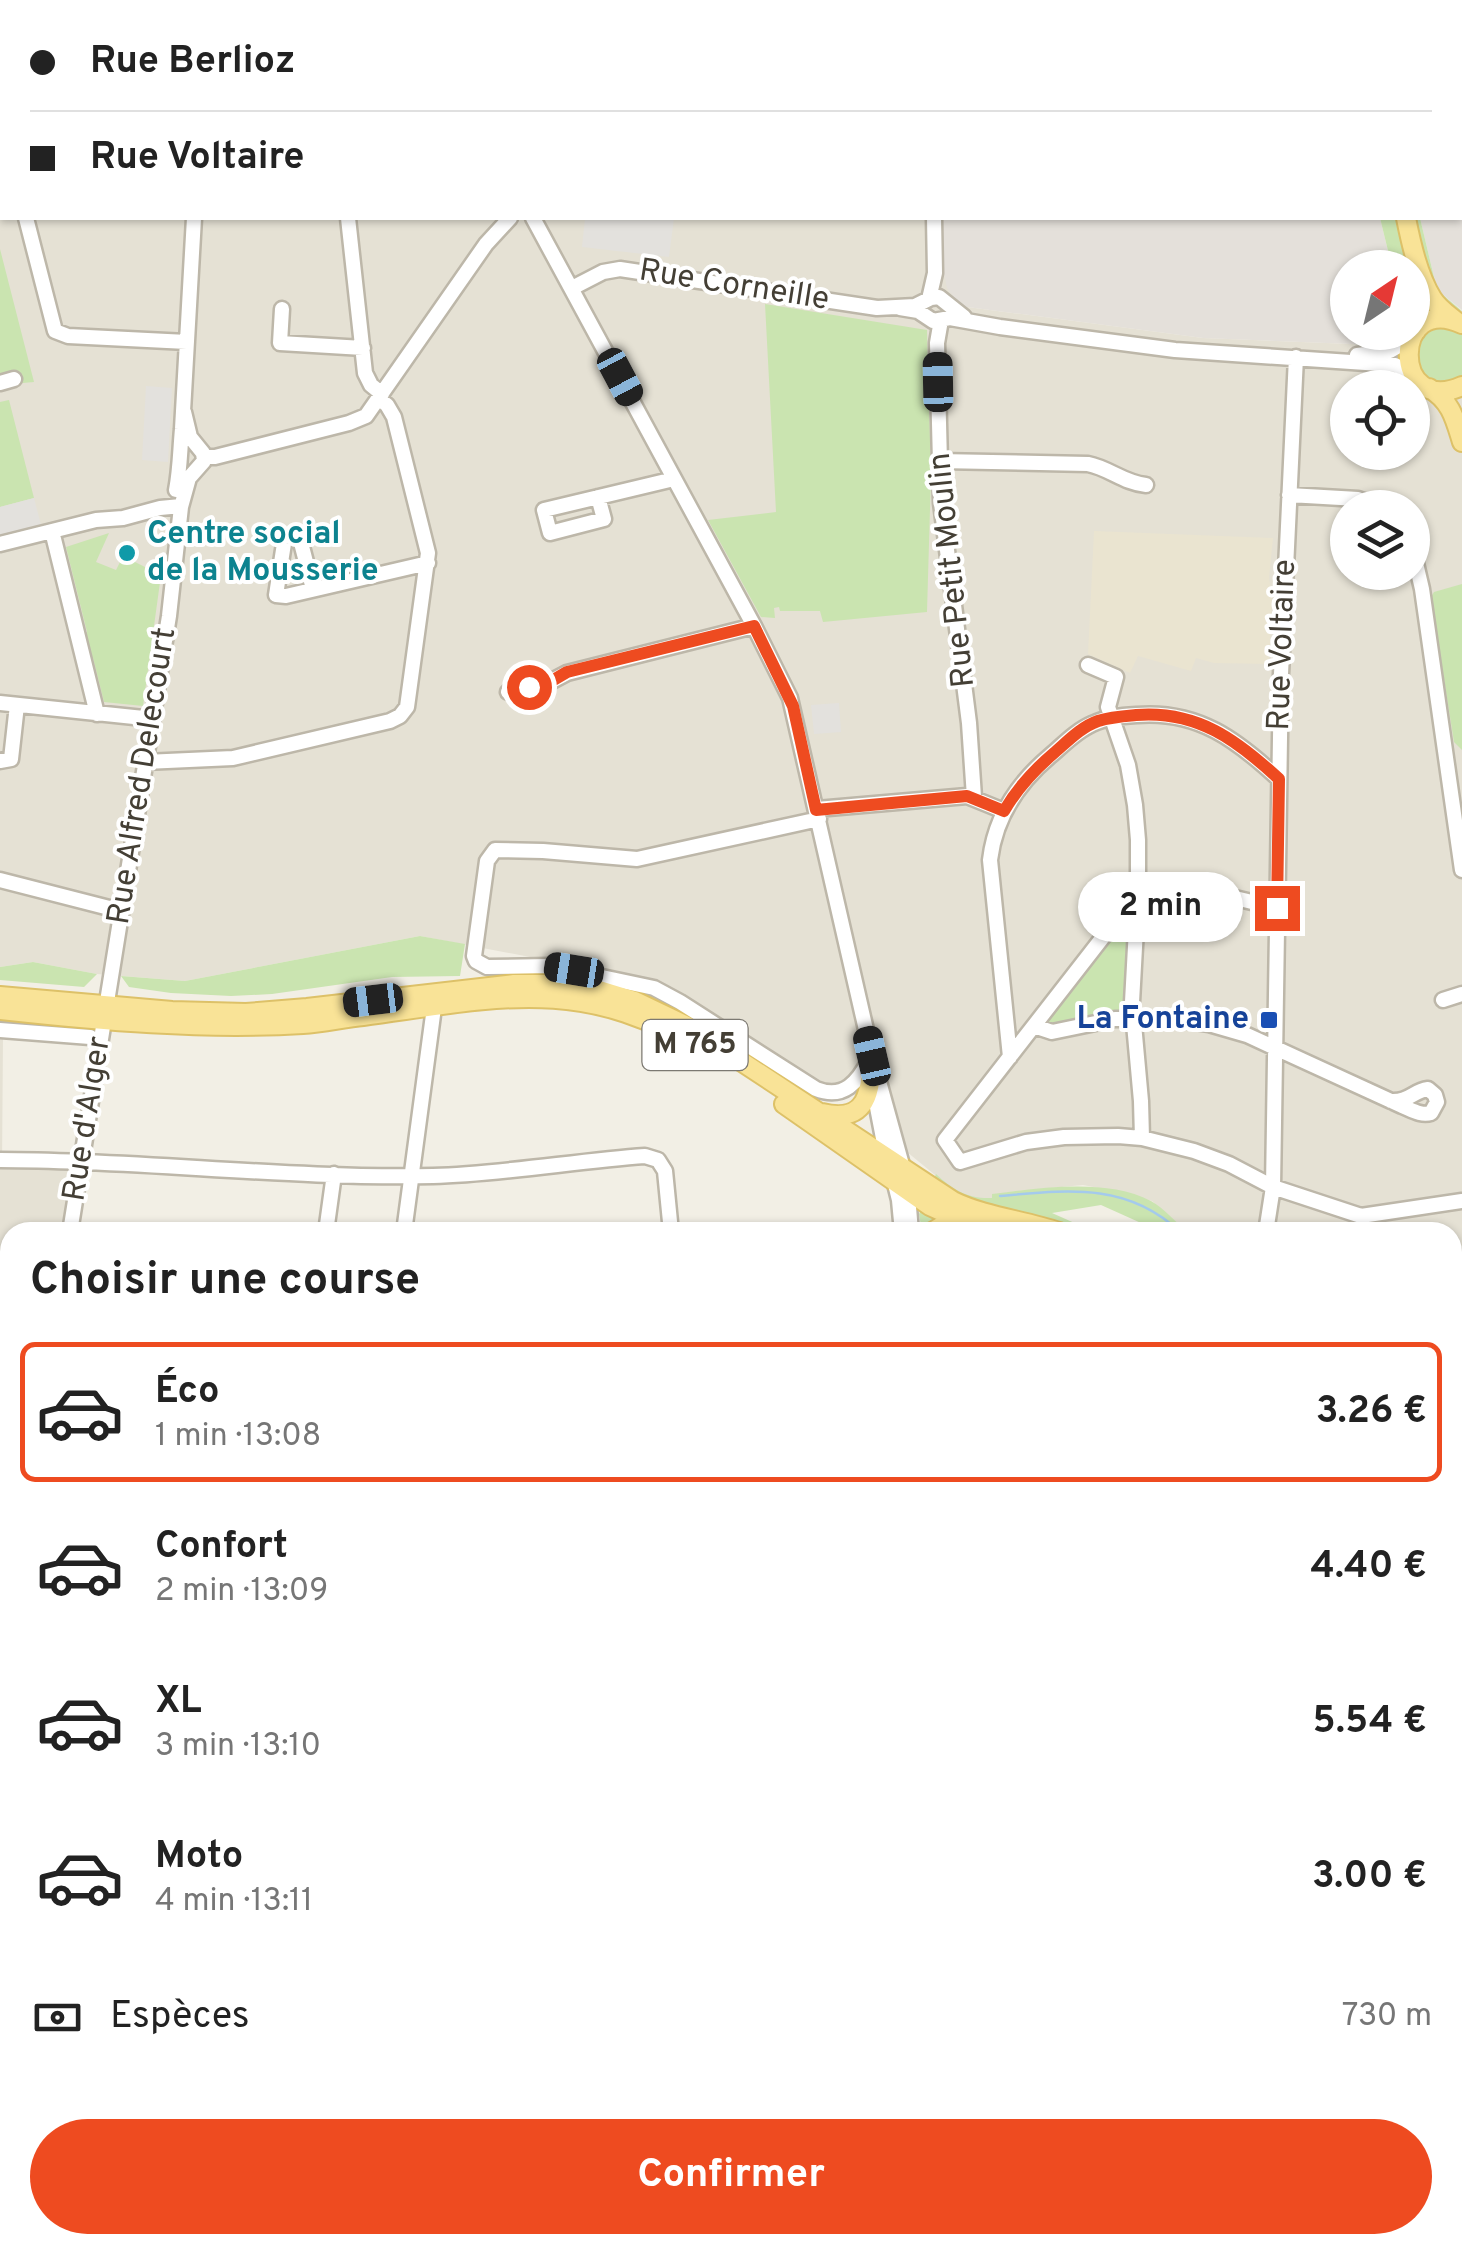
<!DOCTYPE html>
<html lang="fr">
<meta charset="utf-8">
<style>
:root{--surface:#fff;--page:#f2f2f2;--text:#222;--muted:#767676;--line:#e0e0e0;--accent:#ee4b20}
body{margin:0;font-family:Overpass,sans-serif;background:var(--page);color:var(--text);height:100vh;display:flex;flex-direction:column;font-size:38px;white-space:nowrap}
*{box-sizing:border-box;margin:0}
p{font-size:32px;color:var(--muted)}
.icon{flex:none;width:55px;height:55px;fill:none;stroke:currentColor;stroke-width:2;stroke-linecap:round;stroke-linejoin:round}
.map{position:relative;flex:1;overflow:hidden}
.side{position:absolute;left:0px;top:1222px;width:1462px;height:1032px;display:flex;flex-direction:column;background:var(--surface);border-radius:30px 30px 0 0;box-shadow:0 2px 8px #0004}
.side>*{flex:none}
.guide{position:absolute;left:0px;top:0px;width:1462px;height:220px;box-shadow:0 2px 8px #0004;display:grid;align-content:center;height:220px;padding:0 30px;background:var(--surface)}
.needle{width:65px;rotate:35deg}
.buttons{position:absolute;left:1330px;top:250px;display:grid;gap:20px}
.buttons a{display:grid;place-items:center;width:100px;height:100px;border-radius:50%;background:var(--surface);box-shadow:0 2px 8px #0004;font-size:50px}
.end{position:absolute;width:45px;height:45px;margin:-22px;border:12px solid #ee4b20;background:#fff;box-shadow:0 0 0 5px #fff}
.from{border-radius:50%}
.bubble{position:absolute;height:70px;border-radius:35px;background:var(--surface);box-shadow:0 2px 8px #0004;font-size:32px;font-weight:700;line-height:70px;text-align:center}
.car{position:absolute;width:30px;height:60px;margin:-30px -15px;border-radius:12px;box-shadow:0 0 8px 2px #0007;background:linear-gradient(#222 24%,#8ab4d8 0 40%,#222 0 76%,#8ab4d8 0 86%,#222 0)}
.guide b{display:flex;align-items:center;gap:35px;height:95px;font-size:38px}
.guide b+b{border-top:2px solid var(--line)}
.guide i{width:25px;height:25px;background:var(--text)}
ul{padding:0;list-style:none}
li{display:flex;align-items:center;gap:30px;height:140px;margin:0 20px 15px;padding:0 10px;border:5px solid transparent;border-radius:15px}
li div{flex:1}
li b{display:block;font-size:38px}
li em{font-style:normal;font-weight:700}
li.current{border-color:var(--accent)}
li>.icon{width:90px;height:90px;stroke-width:1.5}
h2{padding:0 30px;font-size:45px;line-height:120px}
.pay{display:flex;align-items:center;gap:25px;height:110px;padding:0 30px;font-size:38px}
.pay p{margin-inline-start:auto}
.cta{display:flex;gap:20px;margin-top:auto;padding:20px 30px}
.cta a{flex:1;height:115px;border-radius:60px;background:var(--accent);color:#fff;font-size:40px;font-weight:700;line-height:115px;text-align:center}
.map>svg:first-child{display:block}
.residential{fill:#e5e1d4;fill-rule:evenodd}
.industrial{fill:#e4e0da}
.education{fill:#eae4d0}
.green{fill:#cae4b0}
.parking{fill:#e3e1dd}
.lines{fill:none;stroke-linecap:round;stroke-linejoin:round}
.stream{stroke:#a4caec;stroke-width:2.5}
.minor-casing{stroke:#bdb7a9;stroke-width:19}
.major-casing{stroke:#ddc168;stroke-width:22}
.minor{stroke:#fff;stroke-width:14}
.major{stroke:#f9e397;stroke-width:18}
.route{stroke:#ee4b20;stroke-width:12}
.culture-dot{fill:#0f9aa8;stroke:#fff;stroke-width:4}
.transit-dot{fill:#1a4fb4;stroke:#fff;stroke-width:4}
.labels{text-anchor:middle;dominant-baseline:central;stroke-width:8;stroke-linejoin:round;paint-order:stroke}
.shield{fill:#fff;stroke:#7c7972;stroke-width:2.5}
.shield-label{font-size:30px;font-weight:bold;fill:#443f35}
.street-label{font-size:32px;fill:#443f35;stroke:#fff}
.culture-label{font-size:32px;font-weight:bold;fill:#0d838f;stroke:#fff;text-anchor:start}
.transit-label{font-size:32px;font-weight:bold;fill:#164399;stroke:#fff;text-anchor:end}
</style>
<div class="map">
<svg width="1462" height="2254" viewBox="0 0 1462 2254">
<rect width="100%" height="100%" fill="#f2efe5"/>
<path class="residential" d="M0,0H548V2H2V218H933L960,306L1203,338L1376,345L1391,341L1398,333L1412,332L1447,308L1462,311V1257L1453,1260L1452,1232H1188L1152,1201L1125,1193L1083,1185L1008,1192L992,1198L975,1199L951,1188L907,1152L883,1066L860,1061L857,1074L833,1089L811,1081L695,1006L567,964L420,936L185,981L97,974L33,962L0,967ZM1348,388H1412V452H1348ZM1348,508H1412V572H1348Z
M0,1021L9,1022L3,1037L2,1167H74L64,1232H10V1252H0Z
M1452,1403L1462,1407V2254H266L268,2245H1452Z
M0,1425H10V2225L0,2224Z"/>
<path class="industrial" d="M548,0H1346V2H548Z
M1382,0H1462V310L1437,290L1420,218H1460V2H1382Z
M932,218H1380L1392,267L1348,268V332L1398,333L1391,341L1376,345L1203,338L960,306L947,288Z
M0,1252H10V1405H0Z
M0,2224L10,2225V2245H267L266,2254H0Z"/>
<path class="education" d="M1094,531L1273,538L1269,578L1272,596L1269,664L1214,663L1196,658L1191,671L1138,656L1130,673L1088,654Z
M1459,1402L1462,1407V1609L1453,1610L1452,1403Z"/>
<path class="green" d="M1380,218H1420L1437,290L1462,311L1446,308L1427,314L1412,268L1392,267Z
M0,249L34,382L0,385Z
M765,304L927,330L931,475L927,612L823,622L820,611H780L779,607L774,608L775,618L761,617L708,520L776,512Z
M1440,325L1462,331V377C1432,391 1419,379 1415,349L1427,330Z
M9,400L34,498L0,507V402Z
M109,533L96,562L116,570L123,556L161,575L143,706L104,702L93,658L85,659L79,634L87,632L66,547Z
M1462,584V750L1454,742L1431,597L1434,592Z
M1133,908L1125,1014L1042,1025Z
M420,936L465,944L460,976L392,977L272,994L231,996L171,993L129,987L121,976L185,981Z
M33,962L97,974L84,987L0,980V967Z
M936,1174C953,1190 968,1199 992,1198V1194C1040,1188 1107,1178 1151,1201C1164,1208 1176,1223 1188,1232H1161L1101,1205L1052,1213L1088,1229L1109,1232H922L919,1214Z
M1462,1257V1407L1459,1402L1453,1403L1452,1260Z
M1462,1695V1933L1453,1934L1452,1696Z
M0,1897L10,1898V2045L0,2044Z"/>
<path class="parking" d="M585,218H674L669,257L582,247Z
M146,386L172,388L168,462L142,460Z
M34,498L41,525L0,535V507Z
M839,703L841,732L814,734L811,705Z"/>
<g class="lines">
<path class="stream" d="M1000,1196C1068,1190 1127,1182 1180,1232
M1452,1336L1462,1332"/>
<g class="minor-casing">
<path id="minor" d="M185,0L186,2
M416,0L417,2
M930,2V0
M0,57H2
M0,117L2,127
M26,218L55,331L68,336L187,342
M348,218L365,373L371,385L382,394
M533,218L754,626L790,698L872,1056L907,1183L911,1232
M572,288L603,272L620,269L877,308L915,306L931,298L939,297L964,317
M929,299L935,273L934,218
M900,308L918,311L933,321L950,318L1000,327L1175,350L1395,365L1413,374
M282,309L280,343L363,348
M941,320L937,343L941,503L969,723L974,797
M1357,355L1390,351L1411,339
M0,383L14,379
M204,457H215L349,423L366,416L486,244L510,218
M939,461L1088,464C1109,468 1124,483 1146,485
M176,490C180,470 180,450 182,429C186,358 190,288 194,218
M1289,495L1358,499L1384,508
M598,497L604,519L550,533L544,510L674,479
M52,531L97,714
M0,544L96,520L123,518L160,508L181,506
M1412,546L1422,589L1462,870
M313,589L299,535L285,537L276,595L286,596L428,563
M1088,665L1116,677L1108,707L1128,765L1135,805L1138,840V892L1132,1002L1141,1101L1142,1138
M508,692L550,682L567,673L754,626
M0,703L153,719
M0,761L11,759L17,705
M145,762L233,758L390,721L400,716L407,707L428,553L394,417L387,405L379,399
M817,809L967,796L1004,811
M819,819L637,859L543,851L495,850L487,861L474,956L476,961L487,967L550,966L654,988L680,1002L816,1089C844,1100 858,1082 870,1059
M0,880L121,911
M1277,909C1231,895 1187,887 1138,892L945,1140L960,1162L1026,1142L1064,1137L1118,1136L1142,1138L1194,1151L1229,1164L1273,1187L1361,1216L1462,1201
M1443,1000L1462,994
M1034,1026L1052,1032L1115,1019H1176L1209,1024L1247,1035L1402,1106C1412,1110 1421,1116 1431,1113L1437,1102L1435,1095L1428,1089C1413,1091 1409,1102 1391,1101
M0,1030L90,1037L100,1043
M1010,1057L990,860C995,818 1018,783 1050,756C1063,745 1076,731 1092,724C1106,717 1122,716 1137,715C1198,710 1237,740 1279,779
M875,1097L887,1159
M0,1160C144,1160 289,1179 433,1176C502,1174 576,1161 645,1156L658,1160L665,1171L671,1232
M894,1180L899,1200L902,1232
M70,1232L169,616L181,507L189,478L204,461L203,453L190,437L184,412
M326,1232L334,1174
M404,1232L435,1000
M1266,1232L1273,1187L1281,674L1296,357
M0,1417H10
M0,1566H10
M1452,1619L1462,1618
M0,1670L10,1607
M0,1846H10
M1452,1950L1462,1949
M1452,2017H1462
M0,2214H10
M1452,2218L1462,2217
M706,2245V2254
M790,2245L791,2254
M927,2245L936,2254
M1268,2252L1318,2248H1413
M308,2254L309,2245
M428,2254V2245
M543,2254V2245"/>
</g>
<g class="major-casing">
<path id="major" d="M1369,0L1370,2
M1406,218C1411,243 1418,275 1432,298C1438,308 1447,314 1456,321
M1415,276L1419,312L1416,331
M1462,324C1391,291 1391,418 1462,386
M1429,388C1451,401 1455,419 1462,442
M0,996L172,1011L246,1013L307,1008L514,984H556L596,989L635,1001L689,1027L953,1201C986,1217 1024,1220 1059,1232
M0,1010C100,1021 202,1030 303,1024C323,1023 343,1018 363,1016C491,999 583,974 700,1049
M784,1104L930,1206L965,1222L1007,1232
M822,1113C868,1124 871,1091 872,1056
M932,1232L945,1224L964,1222
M1452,1377L1462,1376
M1452,1392L1462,1391"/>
</g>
<use href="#minor" class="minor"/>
<use href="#major" class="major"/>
</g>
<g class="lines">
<path class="route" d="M529,687L550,682L567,672L754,626L793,706L816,810L967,796L1004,811C1018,787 1034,770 1054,753C1068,741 1081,727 1098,721C1110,717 1124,716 1136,715C1197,710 1237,740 1279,779L1277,908"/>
</g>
<circle class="culture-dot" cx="127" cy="553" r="10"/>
<rect class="transit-dot" x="1259" y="1010" width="20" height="20" rx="5"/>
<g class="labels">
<rect class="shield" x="642.5" y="1020" width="105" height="50" rx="8"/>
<g class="shield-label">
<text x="695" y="1045">M 765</text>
</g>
<g class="street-label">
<text transform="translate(734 286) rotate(9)">Rue Corneille</text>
<text transform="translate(953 570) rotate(-96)">Rue Petit Moulin</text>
<text transform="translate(1283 645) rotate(-88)">Rue Voltaire</text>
<text transform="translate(143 776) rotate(-81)">Rue Alfred Delecourt</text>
<text transform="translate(88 1119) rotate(-81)">Rue d'Alger</text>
</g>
<g class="culture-label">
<text x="147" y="535">Centre social<tspan x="147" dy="37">de la Mousserie</tspan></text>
</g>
<g class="transit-label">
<text x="1249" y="1020">La Fontaine</text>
</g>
</g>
</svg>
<div class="buttons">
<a><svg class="needle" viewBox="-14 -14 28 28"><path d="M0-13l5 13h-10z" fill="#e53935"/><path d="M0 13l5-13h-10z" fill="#767676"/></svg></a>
<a><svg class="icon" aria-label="locate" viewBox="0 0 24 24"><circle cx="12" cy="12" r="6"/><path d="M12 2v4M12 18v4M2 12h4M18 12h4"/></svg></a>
<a><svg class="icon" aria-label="layers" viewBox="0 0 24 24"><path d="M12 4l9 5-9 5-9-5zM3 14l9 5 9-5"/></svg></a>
</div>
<i class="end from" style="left:529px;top:687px"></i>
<i class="end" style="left:1277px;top:908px"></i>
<div class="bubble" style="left:1078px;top:872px;width:165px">2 min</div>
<i class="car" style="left:620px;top:377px;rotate:152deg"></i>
<i class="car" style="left:938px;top:382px;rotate:359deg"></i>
<i class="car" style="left:574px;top:970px;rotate:279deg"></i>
<i class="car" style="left:373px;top:1000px;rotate:263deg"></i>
<i class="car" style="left:872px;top:1056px;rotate:347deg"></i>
<div class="guide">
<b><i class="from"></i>Rue Berlioz</b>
<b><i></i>Rue Voltaire</b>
</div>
<section class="side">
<h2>Choisir une course</h2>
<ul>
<li class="current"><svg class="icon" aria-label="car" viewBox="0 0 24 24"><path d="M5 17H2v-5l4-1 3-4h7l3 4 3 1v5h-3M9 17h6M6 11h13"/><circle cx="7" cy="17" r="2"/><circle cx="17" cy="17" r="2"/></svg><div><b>Éco</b><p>1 min · 13:08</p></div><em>3.26 €</em></li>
<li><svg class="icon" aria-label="car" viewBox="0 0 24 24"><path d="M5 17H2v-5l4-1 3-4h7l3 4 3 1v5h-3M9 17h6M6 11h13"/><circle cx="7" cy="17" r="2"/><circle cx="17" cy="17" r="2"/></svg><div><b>Confort</b><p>2 min · 13:09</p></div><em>4.40 €</em></li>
<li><svg class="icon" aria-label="car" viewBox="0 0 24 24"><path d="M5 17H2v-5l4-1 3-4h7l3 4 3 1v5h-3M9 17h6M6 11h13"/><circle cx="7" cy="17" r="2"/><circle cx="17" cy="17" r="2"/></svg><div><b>XL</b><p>3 min · 13:10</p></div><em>5.54 €</em></li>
<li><svg class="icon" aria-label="car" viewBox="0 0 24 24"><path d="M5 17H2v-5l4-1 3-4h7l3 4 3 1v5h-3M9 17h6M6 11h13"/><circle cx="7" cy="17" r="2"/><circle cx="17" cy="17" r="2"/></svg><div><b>Moto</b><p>4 min · 13:11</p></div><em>3.00 €</em></li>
</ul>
<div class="pay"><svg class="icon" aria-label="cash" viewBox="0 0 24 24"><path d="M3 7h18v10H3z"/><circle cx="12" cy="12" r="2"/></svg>Espèces<p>730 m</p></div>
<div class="cta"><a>Confirmer</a></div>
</section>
</div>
